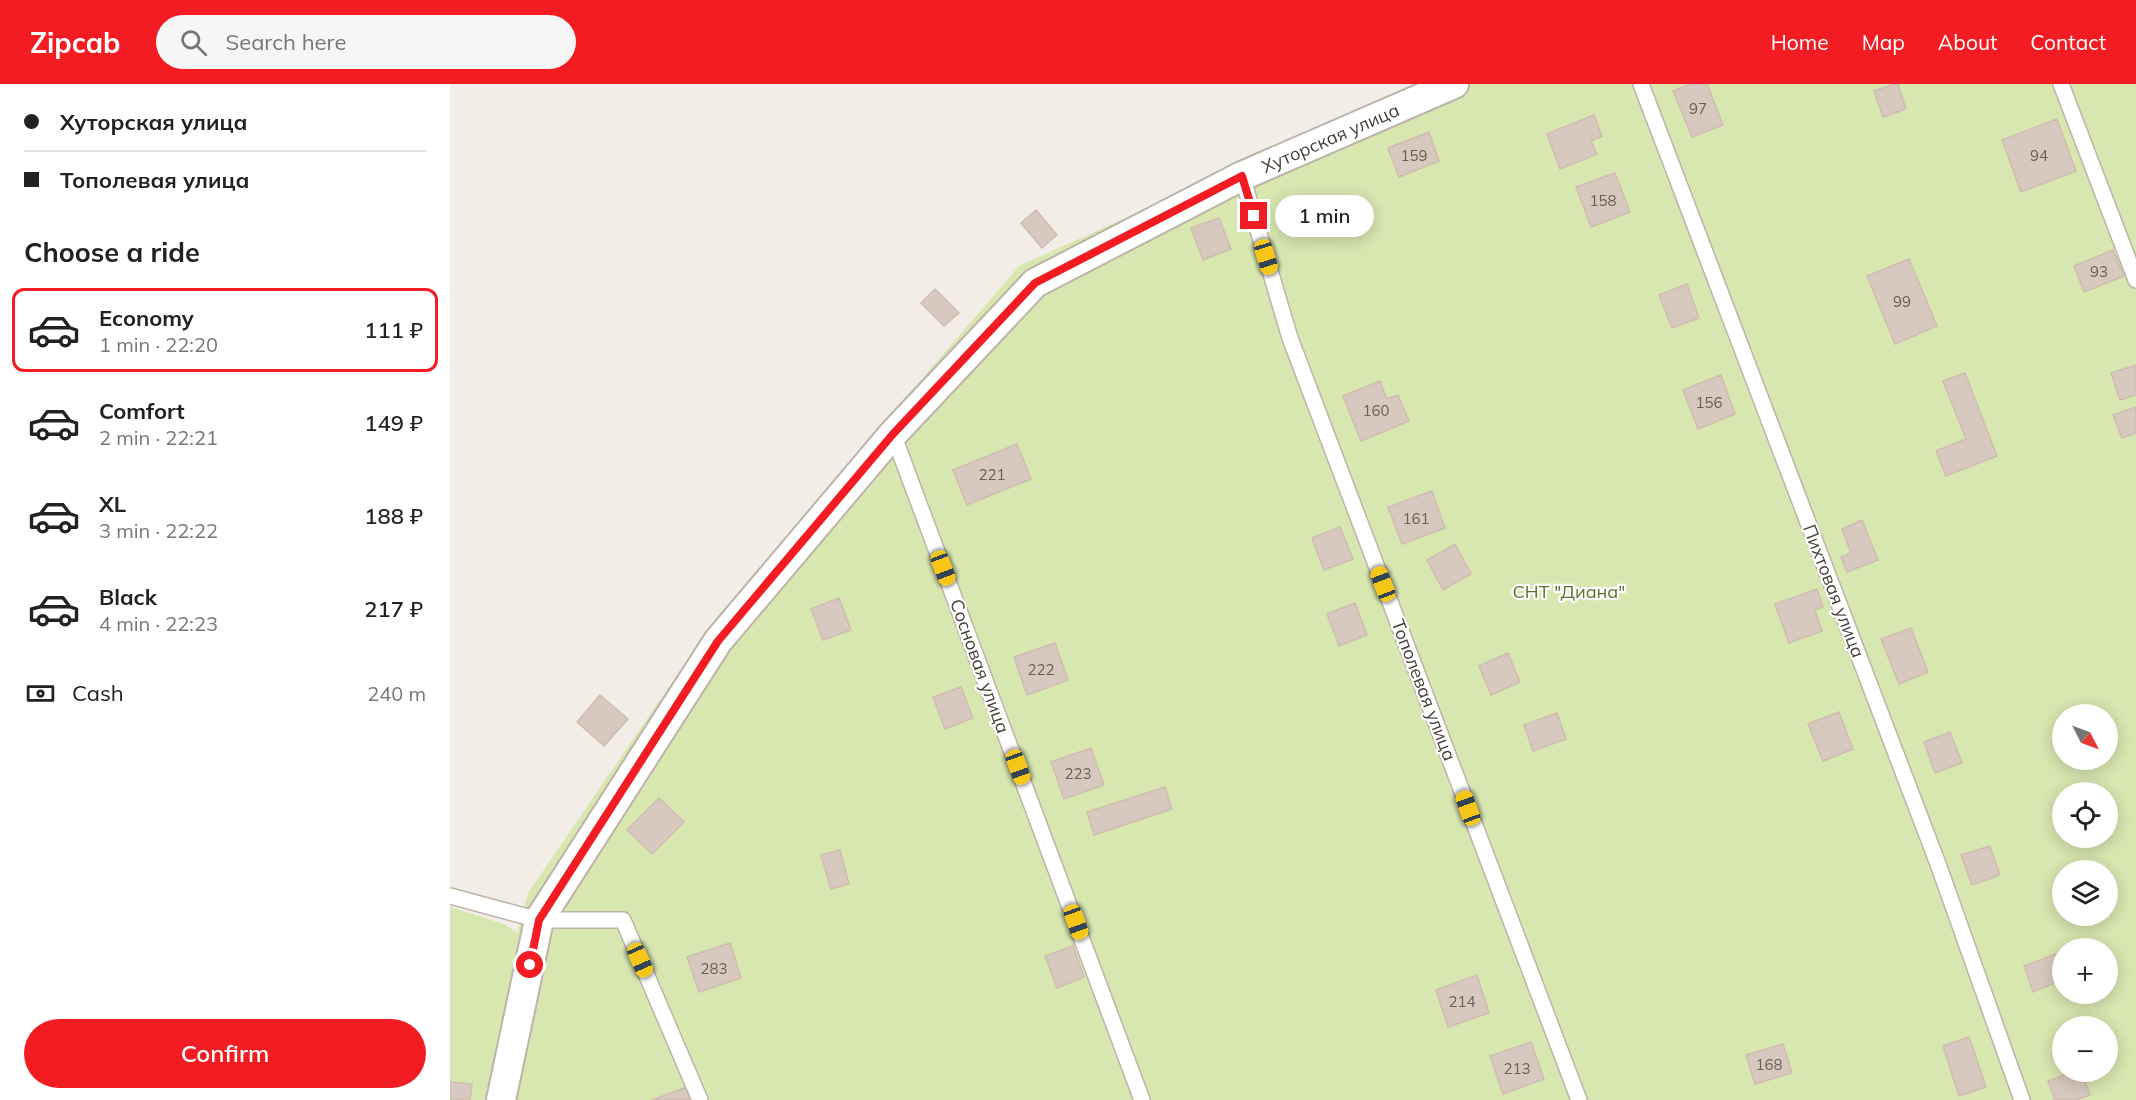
<!DOCTYPE html>
<meta charset="utf-8">
<style>
:root{--surface:#fff;--page:#f6f6f6;--text:#222;--muted:#767676;--line:#e0e0e0;--accent:#f41c23}
body{margin:0;font-family:Mulish,sans-serif;background:var(--page);color:var(--text);height:100vh;display:flex;flex-direction:column;font-size:22px;white-space:nowrap}
*{box-sizing:border-box;margin:0}
p{font-size:20px;color:var(--muted)}
.icon{flex:none;width:33px;height:33px;fill:none;stroke:currentColor;stroke-width:2;stroke-linecap:round;stroke-linejoin:round}
.map{position:relative;flex:1;overflow:hidden}
.sheet{display:flex;flex-direction:column;background:var(--surface);width:450px}
.sheet>*{flex:none}
.top-card{display:grid;align-content:center;height:132px;padding:0 24px;background:var(--surface)}
.needle{width:39px;rotate:132deg}
.tools{position:absolute;left:1602px;top:620px;display:grid;gap:12px}
.tools a{display:grid;place-items:center;width:66px;height:66px;border-radius:50%;background:var(--surface);box-shadow:0 3px 15px #0003;font-size:30px}
.end{position:absolute;width:27px;height:27px;margin:-14px;border:8px solid #f41c23;background:#fff;box-shadow:0 0 0 3px #fff}
.from{border-radius:50%}
.bubble{position:absolute;height:42px;border-radius:21px;background:var(--surface);box-shadow:0 3px 15px #0003;font-size:20px;font-weight:600;line-height:42px;text-align:center}
.car{position:absolute;width:18px;height:36px;margin:-18px -9px;border-radius:8px;box-shadow:0 0 4px 2px #0007;background:linear-gradient(#f5c518 24%,#345 0 40%,#f5c518 0 76%,#345 0 86%,#f5c518 0)}
.top-card b{display:flex;align-items:center;gap:21px;height:57px;font-size:22px}
.top-card b+b{border-top:2px solid var(--line)}
.top-card i{width:15px;height:15px;background:var(--text)}
ul{padding:0;list-style:none}
li{display:flex;align-items:center;gap:18px;height:84px;margin:0 12px 9px;padding:0 12px;border:3px solid transparent;border-radius:12px}
li div{flex:1}
li b{display:block;font-size:22px}
li em{font-style:normal;font-weight:600}
li.active{border-color:var(--accent)}
li>.icon{width:54px;height:54px;stroke-width:1.5}
h2{padding:0 24px;font-size:27px;line-height:72px}
.pay{display:flex;align-items:center;gap:15px;height:66px;padding:0 24px;font-size:22px}
.pay p{margin-inline-start:auto}
.cta{display:flex;gap:12px;margin-top:auto;padding:12px 24px}
.cta a{flex:1;height:69px;border-radius:36px;background:var(--accent);color:#fff;font-size:24px;font-weight:600;line-height:69px;text-align:center}
header{display:flex;align-items:center;gap:36px;box-sizing:border-box;height:84px;padding:0 30px;background:var(--accent);color:#fff}
header strong{font-size:28px}
nav{display:flex;gap:33px;margin-inline-start:auto;font-size:21px}
.search{width:420px;height:54px;background:var(--page);display:flex;align-items:center;gap:15px;box-sizing:border-box;padding:0 21px;border-radius:33px;color:var(--muted);font-size:22px}
main{display:flex;flex:1;min-height:0}
.map>svg:first-child{display:block}
.green{fill:#d8e6b0;fill-rule:evenodd}
.building{fill:#d7c9bf;stroke:#cfbdb0;stroke-width:1.5}
.lines{fill:none;stroke-linecap:round;stroke-linejoin:round}
.lane-casing{stroke:#beb3a9;stroke-width:18}
.street-casing{stroke:#beb3a9;stroke-width:32}
.lane{stroke:#fff;stroke-width:15}
.street{stroke:#fff;stroke-width:28}
.route{stroke:#f41c23;stroke-width:8}
.labels{text-anchor:middle;dominant-baseline:central;stroke-width:4.5;stroke-linejoin:round;paint-order:stroke}
.number-label{font-size:15px;fill:#6a6058}
.street-label{font-size:18px;fill:#463d36;stroke:#fff}
.park-label{font-size:18px;fill:#55762a;stroke:#fff}
</style>
<header>
<strong>Zipcab</strong>
<div class="search"><svg class="icon" aria-label="search" viewBox="0 0 24 24"><circle cx="10" cy="10" r="6"/><path d="M15 15l6 6"/></svg>Search here</div>
<nav><a>Home</a><a>Map</a><a>About</a><a>Contact</a></nav>
</header>
<main>
<section class="sheet">
<div class="top-card">
<b><i class="from"></i>Хуторская улица</b>
<b><i></i>Тополевая улица</b>
</div>
<h2>Choose a ride</h2>
<ul>
<li class="active"><svg class="icon" aria-label="car" viewBox="0 0 24 24"><path d="M5 17H2v-5l4-1 3-4h7l3 4 3 1v5h-3M9 17h6M6 11h13"/><circle cx="7" cy="17" r="2"/><circle cx="17" cy="17" r="2"/></svg><div><b>Economy</b><p>1 min · 22:20</p></div><em>111 ₽</em></li>
<li><svg class="icon" aria-label="car" viewBox="0 0 24 24"><path d="M5 17H2v-5l4-1 3-4h7l3 4 3 1v5h-3M9 17h6M6 11h13"/><circle cx="7" cy="17" r="2"/><circle cx="17" cy="17" r="2"/></svg><div><b>Comfort</b><p>2 min · 22:21</p></div><em>149 ₽</em></li>
<li><svg class="icon" aria-label="car" viewBox="0 0 24 24"><path d="M5 17H2v-5l4-1 3-4h7l3 4 3 1v5h-3M9 17h6M6 11h13"/><circle cx="7" cy="17" r="2"/><circle cx="17" cy="17" r="2"/></svg><div><b>XL</b><p>3 min · 22:22</p></div><em>188 ₽</em></li>
<li><svg class="icon" aria-label="car" viewBox="0 0 24 24"><path d="M5 17H2v-5l4-1 3-4h7l3 4 3 1v5h-3M9 17h6M6 11h13"/><circle cx="7" cy="17" r="2"/><circle cx="17" cy="17" r="2"/></svg><div><b>Black</b><p>4 min · 22:23</p></div><em>217 ₽</em></li>
</ul>
<div class="pay"><svg class="icon" aria-label="cash" viewBox="0 0 24 24"><path d="M3 7h18v10H3z"/><circle cx="12" cy="12" r="2"/></svg>Cash<p>240 m</p></div>
<div class="cta"><a>Confirm</a></div>
</section>
<div class="map">
<svg width="1686" height="1016" viewBox="0 0 1686 1016">
<rect width="100%" height="100%" fill="#f3ede7"/>
<path class="green" d="M972,0H1686V1016H0V823L54,840L67,849L78,809L266,534L569,182ZM1612,630H1658V675H1612ZM1612,708H1658V753H1612ZM1612,786H1658V831H1612ZM1612,864H1658V909H1612ZM1612,942H1658V987H1612Z"/>
<path class="building" d="M1240,0H1257L1273,41L1242,53L1223,7Z
M1444,0H1448L1456,25L1433,33L1424,7Z
M1144,31L1152,52L1141,57L1147,70L1110,85L1097,50Z
M1607,35L1626,87L1571,108L1552,56Z
M979,48L989,77L949,93L938,64Z
M1165,89L1180,128L1141,143L1126,103Z
M586,126L607,151L592,164L571,139Z
M769,134L781,165L753,176L741,144Z
M1663,166L1674,192L1634,208L1624,182Z
M1459,175L1487,242L1445,260L1417,192Z
M1237,200L1249,234L1222,244L1209,211Z
M485,205L509,229L494,242L471,219Z
M1686,281V311L1670,316L1661,289Z
M1515,289L1547,372L1496,392L1486,367L1516,355L1493,297Z
M1271,291L1285,330L1248,345L1233,306Z
M930,297L937,315L948,311L959,337L911,357L893,312Z
M1686,323V349L1672,354L1663,331Z
M567,360L581,395L517,421L503,386Z
M982,407L995,444L952,460L938,423Z
M1412,436L1428,476L1397,488L1391,473L1401,469L1392,445Z
M890,443L903,475L874,486L862,454Z
M1005,460L1021,490L993,506L977,476Z
M1367,505L1373,523L1365,526L1372,547L1339,559L1325,520Z
M389,514L401,546L373,556L361,525Z
M905,519L917,551L889,562L877,530Z
M1461,544L1478,588L1449,600L1431,555Z
M605,559L618,596L577,611L564,573Z
M1058,569L1070,598L1041,611L1029,582Z
M511,603L523,634L495,645L483,613Z
M150,611L178,635L154,662L127,638Z
M1389,628L1403,665L1373,677L1358,640Z
M1107,629L1116,655L1083,667L1074,641Z
M1500,648L1512,679L1485,689L1474,658Z
M641,664L654,701L614,715L601,678Z
M715,703L722,725L644,751L637,728Z
M209,714L234,738L202,770L177,746Z
M1540,762L1550,791L1522,801L1511,771Z
M390,766L399,800L381,805L371,771Z
M280,859L291,894L249,908L237,873Z
M623,862L634,893L607,904L595,872Z
M1611,868L1612,873V896L1583,908L1574,882Z
M1027,891L1039,929L998,943L986,906Z
M1519,953L1536,1003L1509,1012L1493,962Z
M1081,958L1094,995L1053,1010L1040,972Z
M1333,960L1342,989L1305,1000L1296,971Z
M1625,987H1631L1640,1011L1626,1016H1605L1598,997Z
M0,998L22,1000L20,1016H0Z
M237,1003L241,1016H202Z"/>
<g class="lines">
<g class="lane-casing">
<path id="lane" d="M1191,0L1488,780L1572,1016
M1611,0L1686,196
M792,92L840,254L1129,1016
M443,350L692,1016
M0,812L89,836H173L250,1016"/>
</g>
<g class="street-casing">
<g id="street">
<path id="s1" d="M51,1016L89,836L268,557L443,350L585,199L792,92L1004,0"/>
</g>
</g>
<use href="#lane" class="lane"/>
<use href="#street" class="street"/>
</g>
<g class="lines">
<path class="route" d="M80,881L89,836L268,557L443,350L585,199L792,92L804,132"/>
</g>
<g class="labels">
<g class="number-label">
<text x="1248" y="24">97</text>
<text x="964" y="71">159</text>
<text x="1589" y="71">94</text>
<text x="1153" y="116">158</text>
<text x="1649" y="187">93</text>
<text x="1452" y="217">99</text>
<text x="1259" y="318">156</text>
<text x="926" y="326">160</text>
<text x="542" y="390">221</text>
<text x="966" y="434">161</text>
<text x="591" y="585">222</text>
<text x="628" y="689">223</text>
<text x="264" y="884">283</text>
<text x="1012" y="917">214</text>
<text x="1319" y="980">168</text>
<text x="1067" y="984">213</text>
</g>
<g class="street-label">
<text stroke="none"><textPath href="#s1" startOffset="1323">Хуторская улица</textPath></text>
<text transform="translate(1384 507) rotate(69)">Пихтовая улица</text>
<text transform="translate(530 582) rotate(70)">Сосновая улица</text>
<text transform="translate(974 606) rotate(69)">Тополевая улица</text>
</g>
<g class="park-label">
<text x="1119" y="507">СНТ "Диана"</text>
</g>
</g>
</svg>
<div class="tools">
<a><svg class="needle" viewBox="-14 -14 28 28"><path d="M0-13l5 13h-10z" fill="#e53935"/><path d="M0 13l5-13h-10z" fill="#767676"/></svg></a>
<a><svg class="icon" aria-label="locate" viewBox="0 0 24 24"><circle cx="12" cy="12" r="6"/><path d="M12 2v4M12 18v4M2 12h4M18 12h4"/></svg></a>
<a><svg class="icon" aria-label="layers" viewBox="0 0 24 24"><path d="M12 4l9 5-9 5-9-5zM3 14l9 5 9-5"/></svg></a>
<a>+</a>
<a>−</a>
</div>
<i class="end from" style="left:80px;top:881px"></i>
<i class="end" style="left:804px;top:132px"></i>
<div class="bubble" style="left:825px;top:111px;width:99px">1 min</div>
<i class="car" style="left:816px;top:173px;rotate:163deg"></i>
<i class="car" style="left:493px;top:484px;rotate:159deg"></i>
<i class="car" style="left:933px;top:500px;rotate:339deg"></i>
<i class="car" style="left:568px;top:683px;rotate:160deg"></i>
<i class="car" style="left:1018px;top:724px;rotate:340deg"></i>
<i class="car" style="left:626px;top:838px;rotate:160deg"></i>
<i class="car" style="left:190px;top:876px;rotate:156deg"></i>
</div>
</main>
